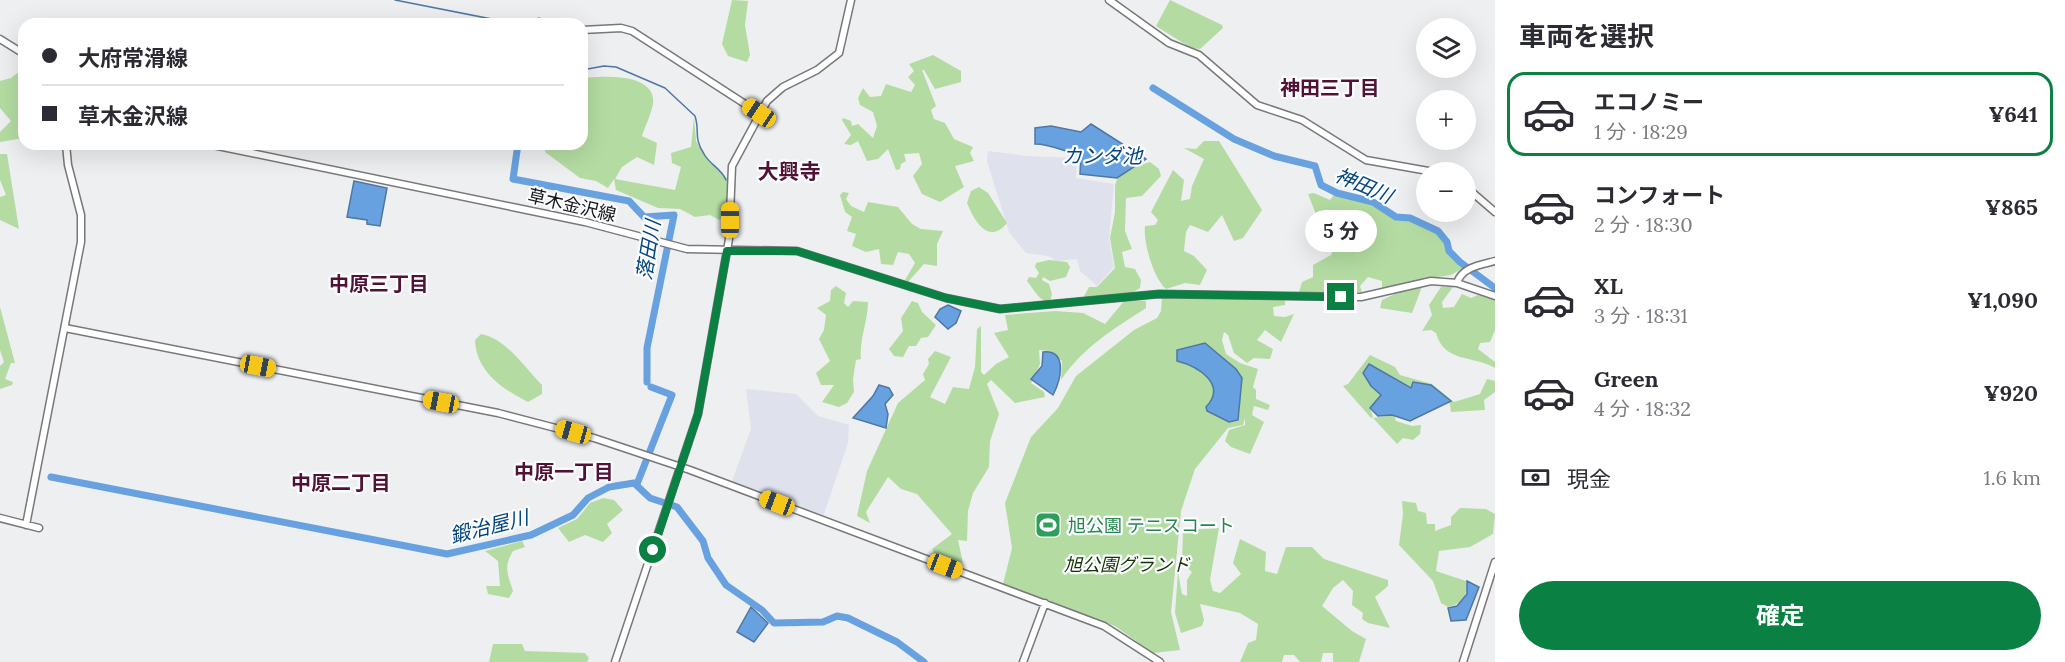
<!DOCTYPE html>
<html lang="ja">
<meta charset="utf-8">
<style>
:root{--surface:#fff;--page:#f2f2f3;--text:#2b2b33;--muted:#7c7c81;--line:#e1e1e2;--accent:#0b8043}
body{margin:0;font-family:Lora,"Noto Sans JP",serif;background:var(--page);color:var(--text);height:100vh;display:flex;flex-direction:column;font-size:22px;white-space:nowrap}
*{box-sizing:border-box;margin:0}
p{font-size:20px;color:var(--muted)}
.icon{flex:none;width:33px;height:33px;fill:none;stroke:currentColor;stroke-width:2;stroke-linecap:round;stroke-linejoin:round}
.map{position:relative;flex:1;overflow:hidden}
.sheet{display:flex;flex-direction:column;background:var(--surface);width:570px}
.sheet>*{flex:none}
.banner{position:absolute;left:18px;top:18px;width:570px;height:132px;border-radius:18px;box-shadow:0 6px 24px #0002;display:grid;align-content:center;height:132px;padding:0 24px;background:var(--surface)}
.tools{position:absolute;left:1416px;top:18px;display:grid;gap:12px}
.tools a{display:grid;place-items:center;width:60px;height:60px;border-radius:50%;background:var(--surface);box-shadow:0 6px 24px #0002;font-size:30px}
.end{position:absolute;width:27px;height:27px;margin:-14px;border:8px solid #0b8043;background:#fff;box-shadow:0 0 0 3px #fff}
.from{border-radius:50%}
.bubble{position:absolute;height:42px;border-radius:21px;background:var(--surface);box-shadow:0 6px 24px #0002;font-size:20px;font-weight:700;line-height:42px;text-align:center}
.car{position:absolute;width:18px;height:36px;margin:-18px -9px;border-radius:8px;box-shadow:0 0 4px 2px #0007;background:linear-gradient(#f5c518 24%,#345 0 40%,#f5c518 0 76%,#345 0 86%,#f5c518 0)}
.banner b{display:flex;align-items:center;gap:21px;height:57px;font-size:22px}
.banner b+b{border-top:2px solid var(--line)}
.banner i{width:15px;height:15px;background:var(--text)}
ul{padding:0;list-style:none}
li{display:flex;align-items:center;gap:18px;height:84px;margin:0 12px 9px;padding:0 12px;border:3px solid transparent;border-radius:18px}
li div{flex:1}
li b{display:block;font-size:22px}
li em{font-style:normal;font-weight:700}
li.current{border-color:var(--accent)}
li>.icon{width:54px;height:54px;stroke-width:1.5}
h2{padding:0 24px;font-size:27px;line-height:72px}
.pay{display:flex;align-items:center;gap:15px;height:66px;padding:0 24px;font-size:22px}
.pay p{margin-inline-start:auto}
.cta{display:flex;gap:12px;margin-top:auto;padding:12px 24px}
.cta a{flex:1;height:69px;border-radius:36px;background:var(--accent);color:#fff;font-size:24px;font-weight:700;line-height:69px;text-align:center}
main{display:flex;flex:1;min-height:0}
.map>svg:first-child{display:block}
.built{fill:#dfe2ec}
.green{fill:#b4dca2}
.water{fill:#67a1e0;stroke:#4f77a4;stroke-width:1.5}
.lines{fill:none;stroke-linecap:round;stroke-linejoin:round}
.stream{stroke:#4f77a4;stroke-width:1.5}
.river{stroke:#67a1e0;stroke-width:7}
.secondary-casing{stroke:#78787b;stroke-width:9}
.secondary{stroke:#fff;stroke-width:6}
.route{stroke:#0b8043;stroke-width:8}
.labels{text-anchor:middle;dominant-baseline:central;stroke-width:4.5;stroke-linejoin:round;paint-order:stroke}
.street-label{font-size:18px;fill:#161617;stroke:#fbfcff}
.leisure-label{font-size:18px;fill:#27864d;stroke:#fbfcff;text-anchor:start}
.park-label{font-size:18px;font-style:italic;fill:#153300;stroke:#fbfcff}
.neighbourhood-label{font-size:20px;font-weight:bold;fill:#511234;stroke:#fbfcff}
.water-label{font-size:20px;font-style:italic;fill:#03467f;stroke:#fbfcff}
.quarter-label{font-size:21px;font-weight:bold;fill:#511234;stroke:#fbfcff}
</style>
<main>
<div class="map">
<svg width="1495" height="662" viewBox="0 0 1495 662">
<rect width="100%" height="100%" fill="#eeeff1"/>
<path class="built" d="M988,151L1027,156L1077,158L1076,178L1114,184L1109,239L1114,267L1097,286L1080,271L1077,259L1057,261L1048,256L1026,253L1017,242L1009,232L987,161Z
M746,389L796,394L818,416L849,425L848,443L822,520L730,486L751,429Z"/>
<path class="green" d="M732,0L748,1L745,25L750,55L747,62L728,56L722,44Z
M1170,0L1222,25L1223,28L1200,49L1191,48L1156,26Z
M933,55L961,71V82L935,89L924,70H922L936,106L931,110L934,119L945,123L954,139L973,147L970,153L974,161L955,166L964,187L940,202L922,194L913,176L922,164L919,153L904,154L906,161L901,164L900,169L896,170L888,149L878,159L867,161L858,141L851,145L844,144L851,135L842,120L843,118L851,121L852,126L858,124L873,138L877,126L873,112L860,105L858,98L863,88L870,97L881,96L886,84L911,92L915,85L908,77L914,71L909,64Z
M24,68V138L0,142V132L11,121L0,108V81L11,78Z
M582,78C602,76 657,72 653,104C651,115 645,126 642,136L657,143L654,165L637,157L622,167L615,179L675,190L681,167L672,163L671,153L691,147L694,117L696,141L709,161L728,179L726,213L719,220L710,215L695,217L680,209L658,208L616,190L614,179L608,188L596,181L580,178L545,152V144H582Z
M1204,141H1219L1262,210L1243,238L1234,241L1222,215L1208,232L1190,225L1186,232L1184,251L1194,256L1207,270L1200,285L1185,283L1166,289C1154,279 1143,243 1145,226L1155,225L1158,220L1151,212L1173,170L1184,180L1181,201L1190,199L1192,186L1204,159L1184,148L1196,149Z
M0,154H7L19,229L0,220V197L6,195L0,180Z
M1150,162L1159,169L1161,176L1142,196L1126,198L1125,231L1132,249L1122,252L1125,267L1135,269L1141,280L1140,288L1130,294L1083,298L1089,287H1097L1115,268L1110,238L1115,212V185L1120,172Z
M979,187L988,193L1007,223C988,246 974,220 967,203L971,191Z
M843,192L849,193L846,199L851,206L864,212L868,202L898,207L912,224L921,229L943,231L937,244V266L924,264L908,282L905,280L915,263L909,254L898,252L893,265L881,264L879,249L866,252L852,246L856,234L847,231L852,217L845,212L840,195Z
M1336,192L1359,195L1403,221L1411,219L1437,230L1452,254L1465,267L1451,275L1425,279L1412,313L1380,308L1382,300L1395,294L1394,288L1382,289V281L1368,277L1360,286L1362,292H1299L1302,282L1313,277V265L1331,255L1339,237L1319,222L1308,194L1314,193L1330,200Z
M1049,260L1067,262L1070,267L1066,277L1050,281L1043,277L1042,280L1049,284L1052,294L1050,302C1039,302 1034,289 1027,281L1029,277L1036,278L1039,273L1035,267L1036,263Z
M836,286L846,293L844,303L848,307L853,301L868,302C868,322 859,339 861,359L856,360L853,379L854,392L847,403L839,407L822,402L834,385H821L816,373L830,361L819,339L824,330L826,315L817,308L830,301L831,290Z
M1441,287H1453L1442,302L1443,308L1454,307L1462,294L1471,298L1478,295L1495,300V330L1490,342L1480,343L1478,349L1495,362V368C1473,355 1444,363 1436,333L1431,330L1422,331L1432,315L1429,305Z
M1227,297L1285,298V305L1273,307L1274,316L1285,317L1294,314L1281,342L1265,330L1257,340L1273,349L1270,359L1254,358L1247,363L1234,353L1228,335L1224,332L1222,340L1226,354L1240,363L1258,369L1253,387L1256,390V399L1270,405L1268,410L1254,406L1252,415L1264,422L1250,454L1231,447L1225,441L1229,430L1245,425V418L1243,425L1228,428L1195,469L1181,511L1171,612L1180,650L1153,653L1115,626L1003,584L1012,548L1005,503L1031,437L1058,408L1076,376L1134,330L1157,318L1161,311L1162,298Z
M1125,300L1146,301V308C1114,329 1083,347 1061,380L1062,361L1050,351L1039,350L1040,364L1031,383L1044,392L1045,397L1015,403L991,380L987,384L999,414L990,441L989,467L973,493L968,511L967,541L958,540L963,563L935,554L932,549L952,534L917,494L901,489L888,477L866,512L870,523L857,516L867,471L898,403L925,380L923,374L929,364L928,359L935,351L951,357L930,397L945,404L953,387L969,389L975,367L977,329L981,326V372L984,375L996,364L1009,357L994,333L1008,330L1005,315L1055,311L1083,313L1105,324Z
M912,301L918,303L922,312L936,325L928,337L921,338L916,346H909L903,357L894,356L889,349L903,331L901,318Z
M0,307L15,363H11L5,379L13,382L12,385L0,389V366L4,362L0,350Z
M481,334C507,339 524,367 542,385V394L528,402C502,389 476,371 475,340Z
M1370,355L1395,367L1400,375L1432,384L1454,402L1480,394L1487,379L1495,381V392L1484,400L1485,410L1451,412L1450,404L1431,389L1413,388L1373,368L1366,379L1376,382L1381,390L1379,400L1370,408L1373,417L1371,418L1343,386L1348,384Z
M1394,415L1396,421L1412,426L1421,425L1420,434L1413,440L1403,438L1397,444L1373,418Z
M603,498L614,500L623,510L607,524L612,533L603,542L585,535L569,542L558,528L577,519L590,503Z
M1402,501L1416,503L1418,511L1426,513L1427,524H1435V531L1451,525V517L1460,508L1486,509L1495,514L1493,534L1470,547L1439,551L1436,571L1466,581C1470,593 1461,605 1448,607L1441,603L1433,581L1399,545L1403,514Z
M1219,528L1210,580L1213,591L1220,593L1241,574L1233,563L1240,539L1266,552L1265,571L1277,574L1286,547H1312L1324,559L1388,580V586L1375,597L1390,628L1368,623L1362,619L1363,613L1352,605L1353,591L1343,580L1333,588L1322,606L1352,631L1366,639L1359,662H1333V653H1323L1321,662H1300L1294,655H1284L1282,662H1240L1248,643L1256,640L1258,624L1240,613L1200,604L1204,620L1202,626L1181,633L1175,613L1178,572L1182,594L1187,596V580L1192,572L1182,563L1183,530Z
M522,541L525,547L513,551C503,567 508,575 513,591L509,598L488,594L486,586H500L498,561L485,551Z
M493,644H522L525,651L585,653L589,658L587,662H489Z"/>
<path class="water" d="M1091,124L1146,159L1117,178L1080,174L1081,155C1064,152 1052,144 1035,144V128L1051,126L1081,132Z
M354,181L387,188L380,226L367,224V220L347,217Z
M948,305L961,311L956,323L948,329L935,317L940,309Z
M1205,343L1236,369L1242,378L1238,420L1229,422L1207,411L1206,407C1228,384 1197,366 1177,361V350Z
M1043,352C1069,349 1060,382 1053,395L1031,379L1042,366Z
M1369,364L1411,388L1413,382L1431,385L1451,401L1410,421L1392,415L1378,416L1370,408L1381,395L1371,386L1363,373Z
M879,385L889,388L893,395L885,404L888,414L886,428L853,418L873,396Z
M1467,581L1479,587L1466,620L1451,621L1448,608L1457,606L1467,594Z
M751,607L768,623L754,642L737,632Z"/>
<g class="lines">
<path class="stream" d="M395,0L517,24
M582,70L604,66L616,67L665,88L695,116C700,131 693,137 704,154C710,165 721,168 726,180"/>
<path class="river" d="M1153,88L1234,139L1274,156L1315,166L1321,185L1337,193L1373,202L1396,217L1410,218L1438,231L1447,242L1449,251L1460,262L1495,288
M518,144L513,179L629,201L644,217L674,215L647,348V382
M51,477L447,554L531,535L573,515L588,498L609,487L634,483L650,498L677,507L703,541L708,558L726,585L762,610L774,623L823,622L837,616L848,618L897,642L924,662
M637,484L672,395L651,387"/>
<g class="secondary-casing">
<path id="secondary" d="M1109,0L1169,43L1199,55L1257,105L1302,120L1366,160L1434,172
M539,22L544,24
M582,30L621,28L632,31L759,113
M0,39L24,54
M208,144L585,222L687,249L797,251L946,298L1000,309L1159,294L1361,297L1431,281L1457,283L1495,296
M1466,187L1495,212
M1457,283C1462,267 1480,265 1495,261
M65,328L498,413L594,438L690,470L1104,626L1160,662
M0,518L39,528
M26,525L81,242V215L68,165L66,144
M615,662L698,414L729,239L732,166L767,101L783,87L817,70L839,53L851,0
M1023,662L1045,603
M1463,662L1495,562"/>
</g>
<use href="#secondary" class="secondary"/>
</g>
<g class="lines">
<path class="route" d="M653,550L698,414L727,251H797L946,298L1000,309L1159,294L1341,297"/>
</g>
<defs>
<g id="stadium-square" transform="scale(1.35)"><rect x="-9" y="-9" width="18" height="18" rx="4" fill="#2e9e5b" stroke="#fbfcff"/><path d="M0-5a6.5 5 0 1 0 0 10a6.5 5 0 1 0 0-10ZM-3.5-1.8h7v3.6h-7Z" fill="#fff"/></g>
</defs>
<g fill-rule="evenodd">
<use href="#stadium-square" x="1048" y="525"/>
</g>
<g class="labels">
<g class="street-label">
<text transform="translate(572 205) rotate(13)">草木金沢線</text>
</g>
<g class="leisure-label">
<text x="1068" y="525">旭公園 テニスコート</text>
</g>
<g class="park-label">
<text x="1127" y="564">旭公園グランド</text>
</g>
<g class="neighbourhood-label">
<text x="1330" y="87">神田三丁目</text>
<text x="379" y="283">中原三丁目</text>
<text x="564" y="471">中原一丁目</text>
<text x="341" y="482">中原二丁目</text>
</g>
<g class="water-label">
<text x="1102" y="155">カンダ池</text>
<text transform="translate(1364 185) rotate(23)">神田川</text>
<text transform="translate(648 250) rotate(-81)">落田川</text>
<text transform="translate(489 526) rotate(-14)">鍛治屋川</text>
</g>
<g class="quarter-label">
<text x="789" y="171">大興寺</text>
</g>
</g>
</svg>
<div class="tools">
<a><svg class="icon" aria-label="layers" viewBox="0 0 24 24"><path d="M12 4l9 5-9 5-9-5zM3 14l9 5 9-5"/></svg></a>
<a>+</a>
<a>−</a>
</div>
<i class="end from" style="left:653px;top:550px"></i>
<i class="end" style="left:1341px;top:297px"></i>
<div class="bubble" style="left:1305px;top:210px;width:72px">5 分</div>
<i class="car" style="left:759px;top:113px;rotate:304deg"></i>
<i class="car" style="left:730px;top:220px;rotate:0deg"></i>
<i class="car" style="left:258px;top:366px;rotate:101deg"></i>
<i class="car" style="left:441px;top:402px;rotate:281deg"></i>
<i class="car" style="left:573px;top:432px;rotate:286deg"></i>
<i class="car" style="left:777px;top:503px;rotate:291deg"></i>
<i class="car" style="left:945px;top:566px;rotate:111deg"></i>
<div class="banner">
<b><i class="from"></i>大府常滑線</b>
<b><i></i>草木金沢線</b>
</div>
</div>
<section class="sheet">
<h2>車両を選択</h2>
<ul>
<li class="current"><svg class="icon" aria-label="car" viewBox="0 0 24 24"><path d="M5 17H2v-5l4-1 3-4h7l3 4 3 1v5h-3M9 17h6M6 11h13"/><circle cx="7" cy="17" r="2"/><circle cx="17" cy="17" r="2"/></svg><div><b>エコノミー</b><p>1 分 · 18:29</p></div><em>¥641</em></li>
<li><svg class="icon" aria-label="car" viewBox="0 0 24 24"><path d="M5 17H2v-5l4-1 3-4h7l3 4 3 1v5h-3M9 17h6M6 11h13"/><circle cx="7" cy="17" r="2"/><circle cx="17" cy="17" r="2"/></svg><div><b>コンフォート</b><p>2 分 · 18:30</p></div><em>¥865</em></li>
<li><svg class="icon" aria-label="car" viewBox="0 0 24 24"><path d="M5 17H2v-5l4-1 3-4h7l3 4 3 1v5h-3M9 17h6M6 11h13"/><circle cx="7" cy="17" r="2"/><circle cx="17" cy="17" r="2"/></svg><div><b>XL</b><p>3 分 · 18:31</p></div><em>¥1,090</em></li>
<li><svg class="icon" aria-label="car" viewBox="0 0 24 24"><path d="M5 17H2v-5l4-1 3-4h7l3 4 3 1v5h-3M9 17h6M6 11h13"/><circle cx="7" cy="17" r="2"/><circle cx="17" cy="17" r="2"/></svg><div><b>Green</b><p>4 分 · 18:32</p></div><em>¥920</em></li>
</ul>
<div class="pay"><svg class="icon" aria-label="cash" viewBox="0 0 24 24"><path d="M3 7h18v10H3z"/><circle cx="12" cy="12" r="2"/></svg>現金<p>1.6 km</p></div>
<div class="cta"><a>確定</a></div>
</section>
</main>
